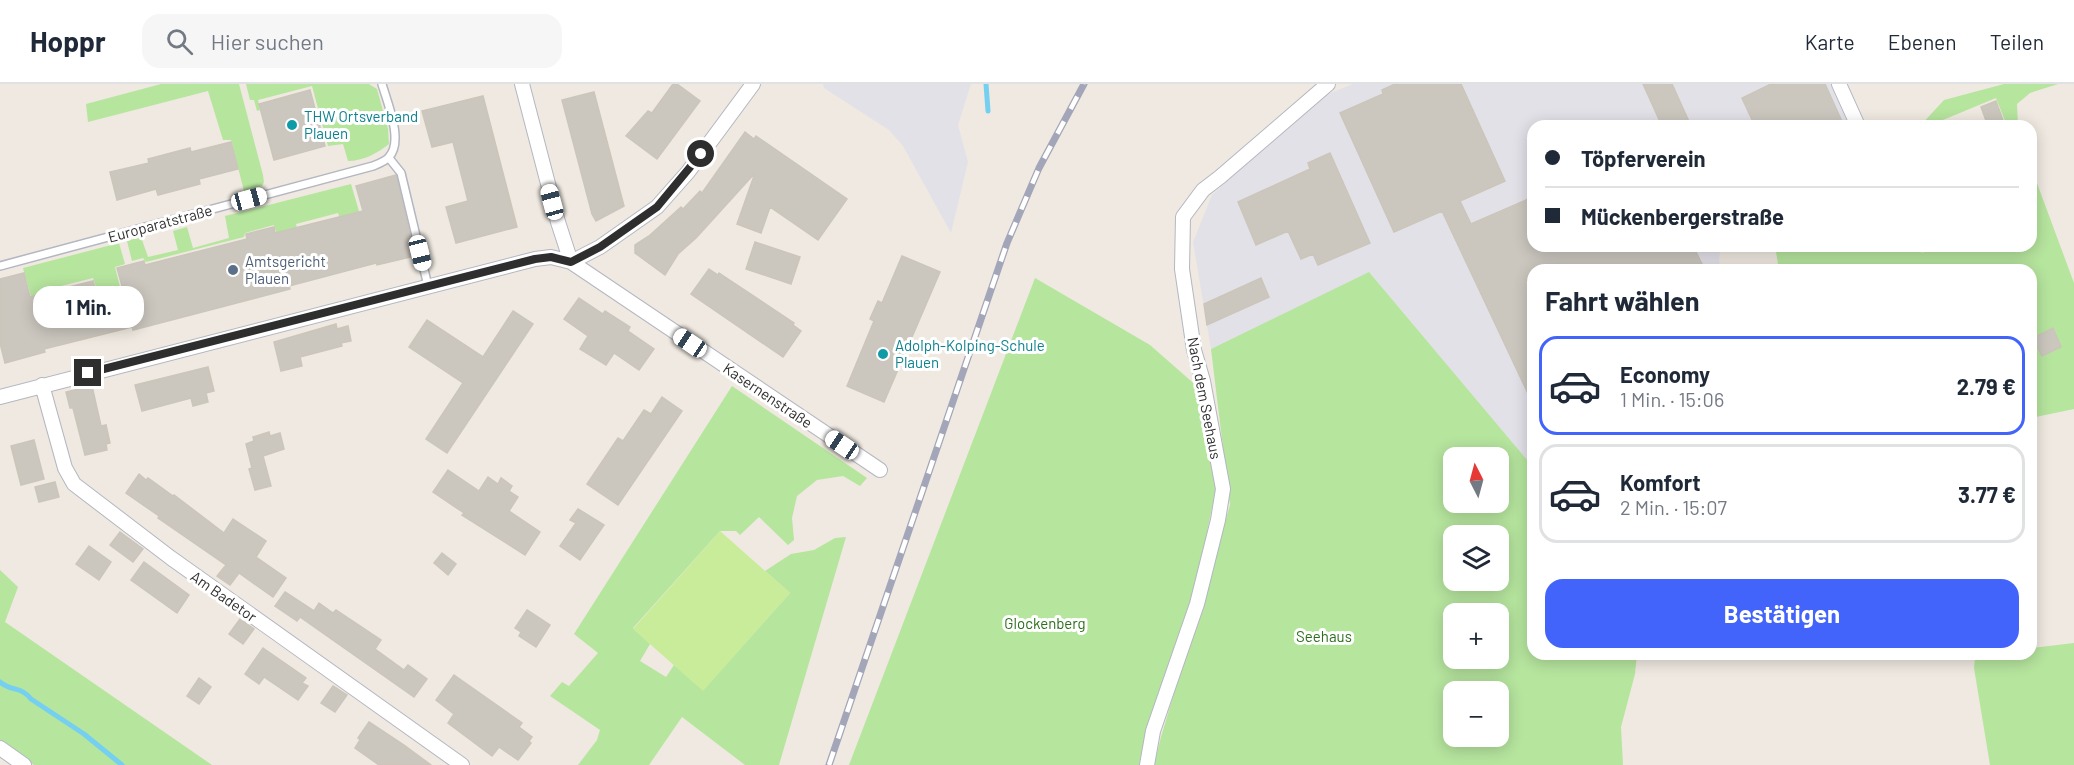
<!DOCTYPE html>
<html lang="de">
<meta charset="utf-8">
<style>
:root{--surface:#fff;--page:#f6f6f7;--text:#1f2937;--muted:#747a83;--line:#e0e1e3;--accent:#4264fb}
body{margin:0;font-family:Barlow,sans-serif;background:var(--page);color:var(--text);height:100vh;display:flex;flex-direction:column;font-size:22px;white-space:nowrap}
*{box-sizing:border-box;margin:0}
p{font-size:20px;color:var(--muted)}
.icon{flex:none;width:33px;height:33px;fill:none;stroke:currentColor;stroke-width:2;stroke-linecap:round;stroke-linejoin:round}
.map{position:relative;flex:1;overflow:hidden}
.drawer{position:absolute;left:1527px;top:180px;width:510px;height:396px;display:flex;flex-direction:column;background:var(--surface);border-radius:18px;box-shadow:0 3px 15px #0003}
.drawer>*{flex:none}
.guide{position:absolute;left:1527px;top:36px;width:510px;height:132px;border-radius:18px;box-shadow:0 3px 15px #0003;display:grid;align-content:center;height:132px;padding:0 18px;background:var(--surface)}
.needle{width:39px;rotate:354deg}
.fabs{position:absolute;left:1443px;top:363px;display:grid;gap:12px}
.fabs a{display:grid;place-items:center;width:66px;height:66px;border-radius:12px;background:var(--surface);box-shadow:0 3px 15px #0003;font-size:30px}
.end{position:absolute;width:27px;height:27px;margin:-14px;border:8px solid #2e2e2e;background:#fff;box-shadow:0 0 0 3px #fff}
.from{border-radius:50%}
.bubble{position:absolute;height:42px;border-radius:18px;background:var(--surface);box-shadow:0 3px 15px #0003;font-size:20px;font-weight:700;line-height:42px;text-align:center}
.car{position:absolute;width:18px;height:36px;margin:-18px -9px;border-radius:8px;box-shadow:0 0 4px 2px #0007;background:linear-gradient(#fff 24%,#345 0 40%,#fff 0 76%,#345 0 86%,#fff 0)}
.guide b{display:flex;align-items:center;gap:21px;height:57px;font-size:22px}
.guide b+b{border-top:2px solid var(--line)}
.guide i{width:15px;height:15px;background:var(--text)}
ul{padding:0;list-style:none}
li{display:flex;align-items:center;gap:18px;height:99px;margin:0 12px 9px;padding:0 6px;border:3px solid var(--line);border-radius:18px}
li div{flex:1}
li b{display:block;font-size:22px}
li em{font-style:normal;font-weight:700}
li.on{border-color:var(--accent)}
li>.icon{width:54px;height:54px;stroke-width:1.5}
h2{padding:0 18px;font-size:27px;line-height:72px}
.action{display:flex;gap:12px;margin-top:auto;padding:12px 18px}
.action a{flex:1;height:69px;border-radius:18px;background:var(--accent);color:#fff;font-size:24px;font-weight:700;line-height:69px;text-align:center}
header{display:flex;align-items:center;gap:36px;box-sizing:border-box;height:84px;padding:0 30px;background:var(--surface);border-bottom:2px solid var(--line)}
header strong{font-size:28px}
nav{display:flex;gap:33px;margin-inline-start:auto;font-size:21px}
.search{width:420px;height:54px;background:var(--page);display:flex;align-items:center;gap:15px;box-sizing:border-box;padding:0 21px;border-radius:18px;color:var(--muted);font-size:22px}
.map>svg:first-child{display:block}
.industrial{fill:#e3e1e8}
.green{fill:#b6e59e;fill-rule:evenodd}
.pitch{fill:#c9ec9a}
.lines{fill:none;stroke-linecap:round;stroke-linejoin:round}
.stream{stroke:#75cff0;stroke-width:5}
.building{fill:#cbc7bf;stroke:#cbc5ba;stroke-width:1.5}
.lane-casing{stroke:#b4b7c1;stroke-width:10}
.street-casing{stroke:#b4b7c1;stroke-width:16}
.lane{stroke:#fff;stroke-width:7}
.street{stroke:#fff;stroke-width:14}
.rail-casing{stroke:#a3a6b8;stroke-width:7}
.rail{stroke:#fff;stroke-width:4.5;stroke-dasharray:14;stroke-linecap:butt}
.route{stroke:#2e2e2e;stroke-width:8}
.culture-dot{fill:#0f9aa8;stroke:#fff;stroke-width:2}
.service-dot{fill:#5c6f8a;stroke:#fff;stroke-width:2}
.labels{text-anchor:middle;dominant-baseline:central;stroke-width:6;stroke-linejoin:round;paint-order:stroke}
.culture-label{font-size:15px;fill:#0d838f;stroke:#fff;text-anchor:start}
.street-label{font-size:15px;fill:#2e2e2e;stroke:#fff}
.service-label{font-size:15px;fill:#4e5e75;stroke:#fff;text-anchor:start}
.park-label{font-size:15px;fill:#2c6e1b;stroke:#fff}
</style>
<header>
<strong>Hoppr</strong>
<div class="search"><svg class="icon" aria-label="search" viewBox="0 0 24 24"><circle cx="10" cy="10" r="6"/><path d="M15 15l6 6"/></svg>Hier suchen</div>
<nav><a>Karte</a><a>Ebenen</a><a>Teilen</a></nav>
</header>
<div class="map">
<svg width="2074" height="681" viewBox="0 0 2074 681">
<rect width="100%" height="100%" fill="#efe9e1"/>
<path class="industrial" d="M823,0H971L958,41L968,78L951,149L903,62L889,46L824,4Z
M1353,0H1831L1851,42H1533V162H1723L1720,163L1719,186H1533L1532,383L1370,189L1211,265L1193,158L1212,111L1323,12Z"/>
<path class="green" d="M161,0H239L263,91L264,98L262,102L244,107L231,56H223L208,7L88,38L86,20Z
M246,0H369L377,5L388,45L389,60C378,69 363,77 348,77L343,60L328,62L312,2L258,16L260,26L257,27L254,16H250Z
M2004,0H2058L2030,9L2017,20L2018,42H2007L1996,14L1938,38L1935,42H1920L1944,16Z
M2031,83L2074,199V325L2031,334V186H1779L1775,162H1868L1871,167L1888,162H1919L1922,169L1938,162H2031Z
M351,100L364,144L344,148L338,129L296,140L301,160L281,165L274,141L245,149L244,153L146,178L143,174L132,177L127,157L141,153L148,173L178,166L173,147L187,143L193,164L229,154L225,132Z
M119,159L125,180L115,183L121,207L99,212L93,194L53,204L57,222L35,227L23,184Z
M1369,188L1533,383V570H1637L1635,590L1621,643L1623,681H1154L1161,653L1230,421L1211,265ZM1454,374H1498V418H1454ZM1454,452H1498V496H1454ZM1454,530H1498V574H1454ZM1454,608H1498V652H1454Z
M1035,194L1150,261L1199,304L1216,404L1194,512L1142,666L1139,681H849Z
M732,302L867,394L860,402L843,392L817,396L797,412L792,434L794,456L788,461L759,433L740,451L736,447H720L633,544L650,560L640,577L666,593L674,581L703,606L790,509L765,487L791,470L814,466L835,454L846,453L779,681H745L682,633L649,681H578L597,656L600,646L550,612L562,598L569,602L598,569L574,550Z
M0,486L18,503L5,538L212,681H34L0,657Z
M2074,559V681H1990L1974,584L1975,574L1980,570H2031V564Z"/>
<path class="pitch" d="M720,447L790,509L703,607L633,545Z"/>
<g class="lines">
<path class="stream" d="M986,0L988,27
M0,598C12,608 21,602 31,615L84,650L122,681"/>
</g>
<path class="building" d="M673,0H677L700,17L657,75L626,52L648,27L652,29Z
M1395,0H1461L1505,97L1460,117L1471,140L1533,113V162H1693L1702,180L1689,186H1533V320L1442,127L1394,148L1340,29L1383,10L1382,6Z
M1643,0H1672L1691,42H1662Z
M1771,0H1825L1844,42H1755L1742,14Z
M310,6L325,62L274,76L259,20Z
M594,8L624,122L596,137L592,130L562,16Z
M483,12L517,143L456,159L446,123L468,117L453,58L432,63L422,27Z
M1996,17L2005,42H1988L1981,23Z
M745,48L754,55L756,52L847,115L818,156L770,123L761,149L737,140L755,89L696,154L678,170L665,191L635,169V161L649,152L681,123L683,125L700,107L702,109Z
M231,58L238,85L199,95L200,100L158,111L156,105L117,116L110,88L149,79L148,75L190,64L191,68Z
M1330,69L1370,159L1318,181L1313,170L1301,175L1288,147L1256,161L1238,118L1310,85L1308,79Z
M396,91L415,172L377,181L376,179L289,202L290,205L133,246L132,243L44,265L45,268L5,279L0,259V195L24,189L30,213L93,197L98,216L124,209L117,184L144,177L145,181L247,155L246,150L274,143L275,149L363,127L356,102Z
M755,158L800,173L791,200L746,185Z
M902,172L940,188L884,318L847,302L874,237L870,235L878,217L882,219Z
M709,185L718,191L719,189L794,239L793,241L801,247L783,273L691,210Z
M1261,194L1269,213L1207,241L1204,220Z
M579,214L603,230L605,227L630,243L628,247L654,265L639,286L614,269L606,281L580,265L588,252L564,235Z
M513,227L533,240L447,369L426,355L463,299L409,263L427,236L483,273Z
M336,240L337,245L348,242L351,257L341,259L342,262L300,273L302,282L281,287L274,258Z
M2053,244L2061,263L2042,272L2033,254Z
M208,283L214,307L206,309L208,318L193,322L191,314L142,327L135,301Z
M92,302L101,342L106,341L110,359L106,360L107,366L85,371L73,324H70L66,308Z
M662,313L682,327L618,421L587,400L618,354L623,357L644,326L651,330Z
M269,348L270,352L280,349L284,365L263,372L271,402L255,406L249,385L252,384L246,360L254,357L253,353Z
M34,356L44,395L21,401L11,362Z
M448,386L479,407L488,393L498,400L501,394L512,402L509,407L518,413L509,427L540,448L525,471L462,431L464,429L433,408Z
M139,390L146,396L148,394L173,412L174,411L224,449L233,435L266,457L256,473L286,494L273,513L239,489L230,501L217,492L226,481L158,434L159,432L126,409Z
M55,398L59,413L39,418L35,403Z
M578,425L604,441L580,476L560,462L576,439L570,436Z
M120,448L143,465L133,478L110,461Z
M89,462L111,478L99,496L76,480Z
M442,469L456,480L448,491L434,479Z
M144,478L189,511L177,529L131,496Z
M285,508L314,527L319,519L333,529L336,526L381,556L375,565L404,586L408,581L427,595L414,613L300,533L297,537L275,522Z
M527,526L550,541L536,563L519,552L521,548L515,544Z
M240,535L254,545L243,560L229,550Z
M263,564L306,594L302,599L308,602L298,616L264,593L259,600L245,590Z
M454,591L522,639L519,643L532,653L529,657L531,659L518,676L499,663L492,672L448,639L454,630L436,616Z
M199,594L211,603L199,620L187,612Z
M333,602L347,611L335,628L321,619Z
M369,638L404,661L431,681H379L355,664L360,656L358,654Z"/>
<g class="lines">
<g class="lane-casing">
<path id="lane" d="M389,74L401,89L428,202
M0,182L373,82C378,80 386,77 389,73C404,57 387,18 382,0"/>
</g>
<g class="street-casing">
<path id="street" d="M522,0L558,138L571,178L880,386
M1839,0L1858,42
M42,301L65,384L74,400L171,474L462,681
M0,313L535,175L551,173L571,178L600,163L657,123L688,88L753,0
M0,664L24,681
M1147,681L1153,647L1197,520L1218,436L1223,405L1203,297L1194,266L1182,185L1183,133L1203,106L1220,93L1328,0"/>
</g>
<use href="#lane" class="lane"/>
<use href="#street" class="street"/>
<g class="rail-casing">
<path id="rail" d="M829,681L1007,159L1039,84L1084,0"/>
</g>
<use href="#rail" class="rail"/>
</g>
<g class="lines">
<path class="route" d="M88,289L535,175L551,173L571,178L600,163L657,123L701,70"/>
</g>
<g class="culture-dot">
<circle cx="292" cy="41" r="6"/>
<circle cx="883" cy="270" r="6"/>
</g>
<circle class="service-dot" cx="233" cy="186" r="6"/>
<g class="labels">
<g class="culture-label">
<text x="304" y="32">THW Ortsverband<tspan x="304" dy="17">Plauen</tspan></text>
<text x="895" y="261">Adolph-Kolping-Schule<tspan x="895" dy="17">Plauen</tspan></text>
</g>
<g class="street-label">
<text transform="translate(160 139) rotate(-15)">Europaratstraße</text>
<text transform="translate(768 311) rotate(34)">Kasernenstraße</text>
<text transform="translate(1205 314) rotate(79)">Nach dem Seehaus</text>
<text transform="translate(224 512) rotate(35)">Am Badetor</text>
</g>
<g class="service-label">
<text x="245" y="177">Amtsgericht<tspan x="245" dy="17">Plauen</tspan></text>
</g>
<g class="park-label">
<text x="1045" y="539">Glockenberg</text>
<text x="1324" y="552">Seehaus</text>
</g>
</g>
</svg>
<div class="fabs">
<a><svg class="needle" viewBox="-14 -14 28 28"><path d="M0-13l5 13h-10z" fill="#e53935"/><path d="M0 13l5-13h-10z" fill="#747a83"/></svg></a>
<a><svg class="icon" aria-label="layers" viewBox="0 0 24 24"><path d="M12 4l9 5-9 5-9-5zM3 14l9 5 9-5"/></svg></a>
<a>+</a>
<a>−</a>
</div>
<i class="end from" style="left:701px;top:70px"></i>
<i class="end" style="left:88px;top:289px"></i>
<div class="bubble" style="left:33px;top:202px;width:111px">1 Min.</div>
<i class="car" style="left:249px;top:115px;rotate:75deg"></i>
<i class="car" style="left:552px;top:118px;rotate:345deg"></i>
<i class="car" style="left:420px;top:169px;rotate:166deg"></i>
<i class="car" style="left:690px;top:259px;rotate:304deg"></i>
<i class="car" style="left:842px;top:361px;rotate:304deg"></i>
<div class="guide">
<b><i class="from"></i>Töpferverein</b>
<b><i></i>Mückenbergerstraße</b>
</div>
<section class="drawer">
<h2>Fahrt wählen</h2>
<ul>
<li class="on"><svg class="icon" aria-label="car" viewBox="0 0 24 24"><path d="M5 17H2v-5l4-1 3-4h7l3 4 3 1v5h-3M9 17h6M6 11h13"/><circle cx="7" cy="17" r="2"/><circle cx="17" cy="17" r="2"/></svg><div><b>Economy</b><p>1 Min. · 15:06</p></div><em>2.79 €</em></li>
<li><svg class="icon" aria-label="car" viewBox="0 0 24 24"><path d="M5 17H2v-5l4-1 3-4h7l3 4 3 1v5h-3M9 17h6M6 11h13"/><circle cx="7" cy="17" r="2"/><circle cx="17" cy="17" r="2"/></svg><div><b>Komfort</b><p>2 Min. · 15:07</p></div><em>3.77 €</em></li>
</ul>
<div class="action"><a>Bestätigen</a></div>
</section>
</div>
